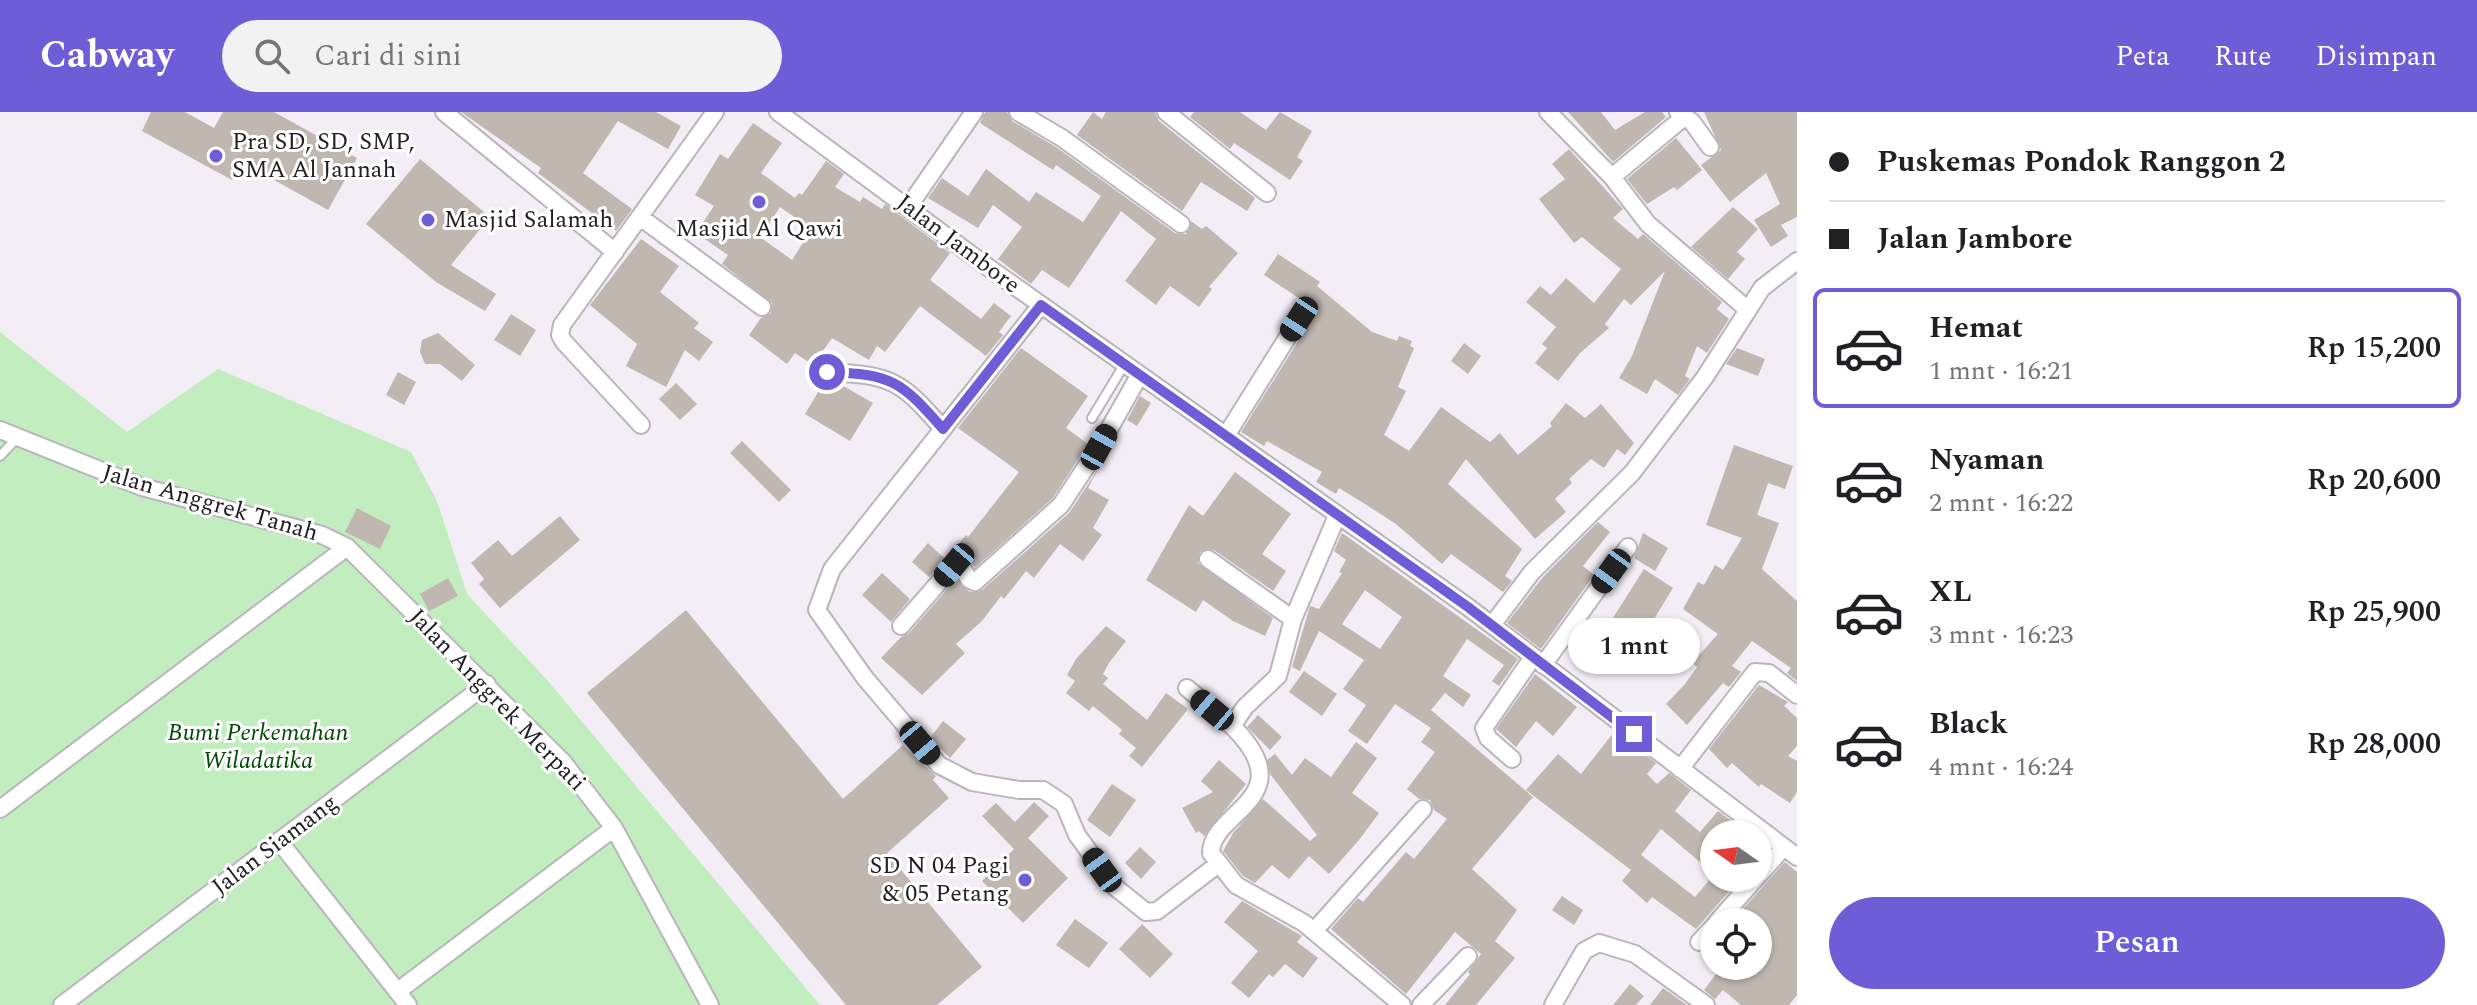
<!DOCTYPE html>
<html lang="id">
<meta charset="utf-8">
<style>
:root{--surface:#fff;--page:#f2f2f2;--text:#202124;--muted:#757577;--line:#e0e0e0;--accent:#6e5dd7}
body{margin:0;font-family:Spectral,serif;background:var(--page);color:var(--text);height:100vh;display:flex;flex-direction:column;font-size:30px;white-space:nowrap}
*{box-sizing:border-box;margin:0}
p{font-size:26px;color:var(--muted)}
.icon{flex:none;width:44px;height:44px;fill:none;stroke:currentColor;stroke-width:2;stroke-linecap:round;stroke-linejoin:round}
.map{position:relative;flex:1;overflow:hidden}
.side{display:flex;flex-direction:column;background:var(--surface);width:680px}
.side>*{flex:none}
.hud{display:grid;align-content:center;height:176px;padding:0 32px;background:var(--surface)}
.needle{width:52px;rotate:284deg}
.buttons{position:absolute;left:1700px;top:708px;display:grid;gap:16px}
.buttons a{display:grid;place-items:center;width:72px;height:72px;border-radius:50%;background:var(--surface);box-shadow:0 2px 6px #0004;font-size:40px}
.end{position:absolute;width:36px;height:36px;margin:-18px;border:10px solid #6e5dd7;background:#fff;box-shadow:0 0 0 4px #fff}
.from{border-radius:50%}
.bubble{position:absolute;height:56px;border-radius:28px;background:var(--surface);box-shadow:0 2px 6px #0004;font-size:26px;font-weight:600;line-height:56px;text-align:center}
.car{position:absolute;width:24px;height:48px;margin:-24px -12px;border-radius:10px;box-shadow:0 0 6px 2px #0007;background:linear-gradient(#222 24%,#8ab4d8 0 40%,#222 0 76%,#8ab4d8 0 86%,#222 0)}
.hud b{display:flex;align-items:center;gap:28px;height:76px;font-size:30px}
.hud b+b{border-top:2px solid var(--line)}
.hud i{width:20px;height:20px;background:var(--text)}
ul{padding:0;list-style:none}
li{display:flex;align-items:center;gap:24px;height:120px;margin:0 16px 12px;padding:0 16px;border:4px solid transparent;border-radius:12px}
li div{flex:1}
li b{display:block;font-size:30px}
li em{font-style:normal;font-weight:600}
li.active{border-color:var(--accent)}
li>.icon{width:72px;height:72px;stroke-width:1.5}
.button{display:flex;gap:16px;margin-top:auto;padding:16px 32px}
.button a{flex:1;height:92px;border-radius:48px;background:var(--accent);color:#fff;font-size:32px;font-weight:600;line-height:92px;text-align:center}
header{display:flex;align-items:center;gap:48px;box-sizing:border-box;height:112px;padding:0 40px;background:var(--accent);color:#fff}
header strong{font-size:38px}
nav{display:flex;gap:44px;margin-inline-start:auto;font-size:28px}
.search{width:560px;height:72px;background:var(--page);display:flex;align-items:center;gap:20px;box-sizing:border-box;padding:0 28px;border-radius:44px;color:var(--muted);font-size:30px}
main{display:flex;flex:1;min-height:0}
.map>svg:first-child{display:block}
.green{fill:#c2eebf}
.building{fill:#c0b7b1;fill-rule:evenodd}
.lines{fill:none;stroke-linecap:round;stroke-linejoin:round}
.lane-casing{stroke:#bab4bc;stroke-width:12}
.street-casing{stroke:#bab4bc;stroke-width:20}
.lane{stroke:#fff;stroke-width:8}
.street{stroke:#fff;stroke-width:16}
.route{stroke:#6e5dd7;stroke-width:10}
.poi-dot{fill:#6e5dd7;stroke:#fff;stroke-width:3}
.labels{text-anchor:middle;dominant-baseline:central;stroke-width:6;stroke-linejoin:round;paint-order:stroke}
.poi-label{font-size:24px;fill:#222023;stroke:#fff;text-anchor:start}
.street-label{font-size:24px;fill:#222023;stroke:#fff}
.park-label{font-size:24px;font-style:italic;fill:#004b04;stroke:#fff}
</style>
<header>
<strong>Cabway</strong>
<div class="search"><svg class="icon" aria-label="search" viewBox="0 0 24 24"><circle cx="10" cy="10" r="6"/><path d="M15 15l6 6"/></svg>Cari di sini</div>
<nav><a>Peta</a><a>Rute</a><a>Disimpan</a></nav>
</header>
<main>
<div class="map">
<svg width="1797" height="893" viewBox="0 0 1797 893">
<rect width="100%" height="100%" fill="#f3edf5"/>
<path class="green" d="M0,220L127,320L218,257L411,340L437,389L467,482L547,568L820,893H0Z"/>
<path class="building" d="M151,0H185L214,16L223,0H274L357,46L328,98L242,50L232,68L142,19Z
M461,0H656L681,14L668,37L618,9L583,61L632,97L616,119L538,61L541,56Z
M985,0H1007L1012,9L1056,35L1175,121L1186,122L1191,109L1202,117L1206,114L1238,141L1209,175L1212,177L1199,195L1170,174L1156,193L1125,169L1156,127L1121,99L1069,176L1042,158L1031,172L998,147L1022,115L993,93L978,116L928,86L942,66L968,84L986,57L1029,90L1036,80L1083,110L1101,84L1056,53L1053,58L980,11Z
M1093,0L1102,7L1106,0H1155L1159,9L1255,86L1247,99L1201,70L1182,99L1077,23Z
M1194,0H1240L1266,18L1280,0L1312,19L1297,45L1303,49L1290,68L1234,31L1230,37L1190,5Z
M1568,0H1601L1615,18L1645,0H1662L1666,5L1613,50Z
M1704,0H1797V105L1781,113L1788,124L1771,135L1754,108L1780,92L1766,61L1730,90L1701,53L1721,38Z
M753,11L782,31L761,61L795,86L799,81L802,83L826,49L844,62L835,75L860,90L863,85L882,97L885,92L950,141L930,168L981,207L994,191L1011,204L999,220L1003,223L986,244L920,194L885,240L877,234L869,248L832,226L813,253L795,241L787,252L749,223L761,206L771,201L772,191L722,152L728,143L696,121L714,94L695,83L720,42L728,47ZM780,95L812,117L792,148L760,125Z
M1676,26L1702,58L1677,78L1674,75L1647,92L1627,67Z
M1569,37L1623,97L1613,106L1638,127L1643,122L1722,190L1717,197L1729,207L1707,241L1697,234L1685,264L1690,267L1678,283L1655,267L1647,282L1619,266L1632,244L1665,159L1631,193L1624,187L1605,212L1609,216L1580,241L1558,269L1535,251L1547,236L1542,232L1556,215L1526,190L1540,174L1551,183L1566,166L1594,191L1621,157L1582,125L1574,131L1539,87L1565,67L1552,52Z
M420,47L490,105L451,153L496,182L485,199L436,170L366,112Z
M1733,95L1758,117L1737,140L1745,147L1728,167L1691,135Z
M641,127L679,154L660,180L699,211L694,216L713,230L699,249L685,238L666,275L626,254L637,232L590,193Z
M1278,142L1320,170L1317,174L1372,220L1397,229L1399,224L1412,229L1410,234L1414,236L1398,275L1406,279L1384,323L1409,339L1441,295L1490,330L1500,321L1518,343L1552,314L1550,311L1566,291L1585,306L1601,292L1634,331L1625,343L1617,337L1604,356L1591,347L1569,367L1572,371L1555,387L1566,400L1535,427L1466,347L1448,372L1522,437L1505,464L1512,469L1503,480L1451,442L1442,452L1396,412L1365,392L1339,376L1336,382L1316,370L1322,360L1267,329L1264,334L1241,320L1316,201L1317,198L1264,163Z
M511,202L536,218L520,244L494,228Z
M438,221L475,253L462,269L440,252H425L420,240L422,228Z
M1464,231L1481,244L1468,262L1451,249Z
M1021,236L1088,284L1066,316L1088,332L1053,386L975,456L965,443H949L966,423L968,425L1019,360L958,316Z
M1737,236L1765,247L1758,264L1726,252Z
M398,260L416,270L404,293L386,283Z
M824,270L840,272L873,291L850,329L805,302Z
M676,271L697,292L680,308L659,287Z
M1140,284L1151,291L1137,314L1127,308Z
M742,329L791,378L779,390L730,341Z
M1734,333L1793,354L1785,377L1768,371L1757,403L1779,411L1762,457L1797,489V569L1787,561L1791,556L1752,529L1732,554L1741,560L1729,575L1723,571L1687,613L1666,592L1685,572L1697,555L1692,551L1718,522L1683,497L1698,470L1704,473L1715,453L1723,458L1742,426L1706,413Z
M1100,354L1088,376L1109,388L1093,416L1102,423L1083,449L1060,432L1034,466L1026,459L1004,487L1001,484L982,509L956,532L965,541L922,583L881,546L901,525L909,521L956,467L970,480L982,478L1069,401Z
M1235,360L1291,402L1262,442L1286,459L1273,479L1214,438L1200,440L1198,451L1273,506L1265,524L1233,509L1203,488L1196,500L1146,468L1189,393L1203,404Z
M357,396L391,414L380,437L345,420Z
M560,404L580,428L500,496L479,472L484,467L471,451L498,428L512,444Z
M1598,410L1610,420L1583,454L1594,463L1541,537L1507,511L1543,465Z
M1342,421L1518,547L1499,574L1492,569L1504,553L1467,527L1443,564L1471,583L1463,595L1445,581L1431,598L1533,685L1472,757L1517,798L1495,829L1515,846L1476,893H1445L1470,862L1468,860L1481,842L1455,820L1406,882L1331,817L1358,786L1363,790L1406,740L1414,747L1447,707L1434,698L1430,688L1419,687L1407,677L1435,640L1421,630L1431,616L1395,592L1367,632L1348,619L1366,593L1343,577L1364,548L1319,519L1300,559L1292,555L1310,494L1319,497L1342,461L1339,460L1346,448L1334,439ZM1365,478L1402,505L1380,537L1342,512Z
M1643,421L1668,436L1655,459L1634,446Z
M928,431L945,447L929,465L912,450Z
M1644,457L1673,476L1651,512L1669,524L1646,562L1627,549L1620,561L1590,542Z
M882,461L910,487L891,510L862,483Z
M448,466L458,484L429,499L420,482Z
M686,498L843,687L903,633L936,664L933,668L949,686L887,741L982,855L937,893H846L587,581Z
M1106,514L1126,529L1109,551L1103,562L1108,566L1103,572L1147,608L1166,581L1188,597L1142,655L1129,644L1136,636L1119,622L1122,618L1093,594L1089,599L1066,581L1075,569L1067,563L1076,547Z
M1304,559L1337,582L1322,604L1289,580Z
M1535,562L1577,595L1553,624L1536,609L1516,635L1496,617Z
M1759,573L1788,590L1784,594L1797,606V634L1788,644L1797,649V680L1790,691L1761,672L1759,675L1732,651L1727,656L1709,637Z
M1258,603L1282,625L1270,638L1247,615Z
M943,609L966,627L950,646L930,626Z
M1614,620L1656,651L1647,662L1657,672L1669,661L1691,678L1675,699L1700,720L1718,699L1749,722H1714V762L1661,717L1641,743L1695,785L1711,766H1741L1696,817L1652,785L1647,791L1622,769L1631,758L1526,678L1558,642L1581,662Z
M1356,630L1377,646L1352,681L1379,701L1359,728L1329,762L1309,744L1289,767L1272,753L1255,771L1243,764L1223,739L1233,721L1263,687L1310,729L1317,723L1270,662L1267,648L1275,642L1292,663L1305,646L1331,665Z
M1219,648L1246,672L1204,724L1199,719L1196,721L1182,696L1213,680L1201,669Z
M1112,672L1136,688L1110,725L1087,708Z
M1034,690L1049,704L1028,726L1068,766L1023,811L982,769L1014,737L982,704L996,691L1015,710Z
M1140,735L1156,750L1141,767L1125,751Z
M1785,750L1797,760V883L1789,893H1741L1723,878L1715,887L1704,878L1722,854H1758V810L1734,807Z
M1562,784L1583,798L1574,813L1552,798Z
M1242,789L1302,824L1297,830L1318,846L1303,866L1285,852L1273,865L1269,862L1249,886L1231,871L1258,839L1224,810Z
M1075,807L1108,831L1089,856L1056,833Z
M1142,812L1173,842L1150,866L1119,837Z
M1630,872L1644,884L1636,893H1613Z
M1663,876L1687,893H1650Z"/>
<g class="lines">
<g class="lane-casing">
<path id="lane" d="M1092,306L1124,253
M0,344L17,326"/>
</g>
<g class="street-casing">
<path id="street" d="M444,0L615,140
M778,0L992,158L1468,495L1797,745
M1018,0L1062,26L1181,112
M1166,0L1267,81
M1678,0L1692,10L1710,35
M1612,65L1684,5
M909,94L974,0
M640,105L762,195
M1041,193L832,457L817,498L865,566L939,653L972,670L1019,678H1043L1064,692L1077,723L1115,775L1146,800L1157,799L1217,753
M1748,198L1762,176L1797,149
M827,260C893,263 901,269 943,317
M641,313L564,230L560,223L562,213L715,0
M0,318L142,375L322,423L347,435L563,650L614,716L710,893
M1227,322L1299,207
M1337,404L1293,507L1278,564L1245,595L1232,614C1305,686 1211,699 1211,741L1236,773L1304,811L1402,893
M1208,447L1293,507
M1492,513L1532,460L1632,361L1705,265L1748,198L1648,112L1612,65L1548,0
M901,514L954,453H960L969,467L975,470L1061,393L1099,335L1139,264
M1543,553L1628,435
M1187,576L1232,614
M1512,647L1488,626L1484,616L1533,545
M1680,657L1755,560L1769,561L1797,583
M0,697L347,435
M279,729L408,893
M1758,764L1784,735
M1717,810L1756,766
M1314,819L1423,697
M1699,830L1714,814
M398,879L614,716
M62,893L487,572
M1421,893L1468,844
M1553,893L1584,839L1599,831L1635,842L1706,893"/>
</g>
<use href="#lane" class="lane"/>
<use href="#street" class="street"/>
</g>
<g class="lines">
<path class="route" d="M827,260C892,262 901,269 943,317L1041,193L1468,495L1634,622"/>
</g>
<g class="poi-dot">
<circle cx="216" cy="44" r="8"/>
<circle cx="759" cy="90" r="8"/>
<circle cx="428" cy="108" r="8"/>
<circle cx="1025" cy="768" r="8"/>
</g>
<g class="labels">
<g class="poi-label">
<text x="232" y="30">Pra SD, SD, SMP,<tspan x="232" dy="28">SMA Al Jannah</tspan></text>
<text x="444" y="108">Masjid Salamah</text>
<text x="759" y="117" text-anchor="middle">Masjid Al Qawi</text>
<text x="1009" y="754" text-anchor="end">SD N 04 Pagi<tspan x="1009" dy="28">&amp; 05 Petang</tspan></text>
</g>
<g class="street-label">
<text transform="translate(958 132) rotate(37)">Jalan Jambore</text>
<text transform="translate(210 391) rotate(16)">Jalan Anggrek Tanah</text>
<text transform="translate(497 588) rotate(46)">Jalan Anggrek Merpati</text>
<text transform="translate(275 733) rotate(-37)">Jalan Siamang</text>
</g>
<g class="park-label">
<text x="258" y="621">Bumi Perkemahan<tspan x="258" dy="28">Wiladatika</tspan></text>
</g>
</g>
</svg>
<div class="buttons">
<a><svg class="needle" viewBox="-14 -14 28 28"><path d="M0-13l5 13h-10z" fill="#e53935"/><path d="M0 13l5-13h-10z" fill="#757577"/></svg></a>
<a><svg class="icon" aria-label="locate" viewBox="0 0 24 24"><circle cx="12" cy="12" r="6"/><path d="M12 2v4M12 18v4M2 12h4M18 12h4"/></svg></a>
</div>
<i class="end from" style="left:827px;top:260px"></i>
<i class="end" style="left:1634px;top:622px"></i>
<div class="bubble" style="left:1568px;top:506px;width:132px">1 mnt</div>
<i class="car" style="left:1299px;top:207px;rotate:213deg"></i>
<i class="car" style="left:1099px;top:335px;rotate:29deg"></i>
<i class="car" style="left:954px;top:453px;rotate:220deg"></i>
<i class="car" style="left:1611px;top:459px;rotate:216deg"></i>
<i class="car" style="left:1212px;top:598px;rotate:310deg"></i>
<i class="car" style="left:920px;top:631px;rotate:140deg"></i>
<i class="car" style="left:1102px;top:758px;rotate:324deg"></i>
</div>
<section class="side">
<div class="hud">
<b><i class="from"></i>Puskemas Pondok Ranggon 2</b>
<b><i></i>Jalan Jambore</b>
</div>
<ul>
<li class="active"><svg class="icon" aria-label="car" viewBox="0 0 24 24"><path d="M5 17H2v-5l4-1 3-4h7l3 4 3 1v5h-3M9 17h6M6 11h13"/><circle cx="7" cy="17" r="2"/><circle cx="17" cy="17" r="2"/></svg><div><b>Hemat</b><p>1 mnt · 16:21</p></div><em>Rp 15,200</em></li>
<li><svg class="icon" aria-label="car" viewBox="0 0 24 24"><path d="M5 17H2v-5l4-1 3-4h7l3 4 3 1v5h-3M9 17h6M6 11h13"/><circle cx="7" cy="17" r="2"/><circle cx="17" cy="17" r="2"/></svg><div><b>Nyaman</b><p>2 mnt · 16:22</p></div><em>Rp 20,600</em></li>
<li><svg class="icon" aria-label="car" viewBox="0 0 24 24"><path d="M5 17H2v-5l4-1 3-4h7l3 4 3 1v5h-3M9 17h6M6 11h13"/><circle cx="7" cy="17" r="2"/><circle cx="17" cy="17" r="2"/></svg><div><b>XL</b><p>3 mnt · 16:23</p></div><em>Rp 25,900</em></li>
<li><svg class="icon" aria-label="car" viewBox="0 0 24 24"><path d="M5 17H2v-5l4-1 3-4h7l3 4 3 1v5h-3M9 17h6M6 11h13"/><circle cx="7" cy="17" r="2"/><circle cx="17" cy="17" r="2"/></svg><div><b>Black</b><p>4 mnt · 16:24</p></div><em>Rp 28,000</em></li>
</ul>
<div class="button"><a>Pesan</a></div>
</section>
</main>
